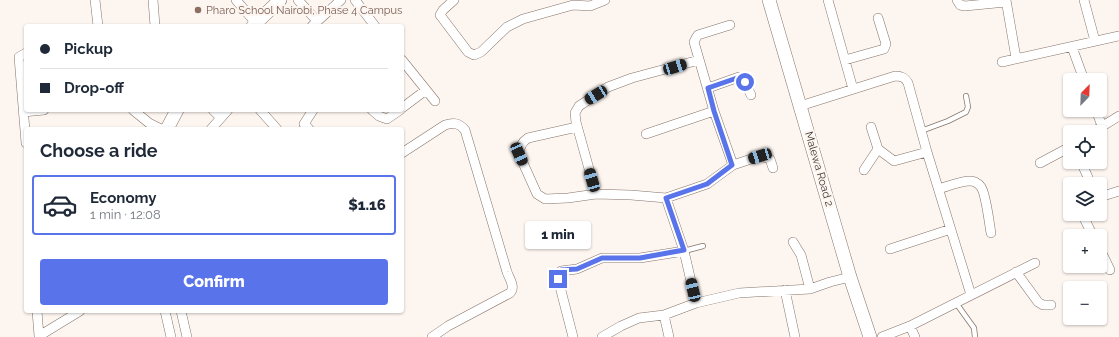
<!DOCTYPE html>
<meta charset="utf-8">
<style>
:root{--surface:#fff;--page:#f6f6f7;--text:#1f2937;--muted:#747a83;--line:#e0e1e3;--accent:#5973ea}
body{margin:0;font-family:Raleway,sans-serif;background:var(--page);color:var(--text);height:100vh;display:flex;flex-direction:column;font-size:15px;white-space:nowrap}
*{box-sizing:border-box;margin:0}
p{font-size:13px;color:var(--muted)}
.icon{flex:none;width:22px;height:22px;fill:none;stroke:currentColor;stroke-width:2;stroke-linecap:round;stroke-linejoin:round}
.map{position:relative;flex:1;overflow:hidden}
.sheet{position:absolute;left:24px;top:127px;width:380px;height:186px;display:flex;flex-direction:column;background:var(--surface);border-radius:4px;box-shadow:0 1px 3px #0004}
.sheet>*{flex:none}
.banner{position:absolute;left:24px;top:24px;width:380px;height:88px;border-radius:4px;box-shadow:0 1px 3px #0004;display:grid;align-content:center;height:88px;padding:0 16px;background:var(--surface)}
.needle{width:26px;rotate:23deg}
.controls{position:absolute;left:1063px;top:73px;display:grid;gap:8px}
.controls a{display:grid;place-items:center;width:44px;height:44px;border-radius:4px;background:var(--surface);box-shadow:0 1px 3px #0004;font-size:20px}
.end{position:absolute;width:18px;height:18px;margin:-9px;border:5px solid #5973ea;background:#fff;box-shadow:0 0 0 2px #fff}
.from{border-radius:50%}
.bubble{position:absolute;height:28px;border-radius:4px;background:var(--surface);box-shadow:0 1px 3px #0004;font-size:13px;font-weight:800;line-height:28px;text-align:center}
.car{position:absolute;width:12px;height:24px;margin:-12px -6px;border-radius:5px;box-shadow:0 0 3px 1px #0007;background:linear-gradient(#222 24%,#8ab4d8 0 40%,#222 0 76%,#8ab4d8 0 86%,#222 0)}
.banner b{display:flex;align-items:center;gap:14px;height:38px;font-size:15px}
.banner b+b{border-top:1px solid var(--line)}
.banner i{width:10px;height:10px;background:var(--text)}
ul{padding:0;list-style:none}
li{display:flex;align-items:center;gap:12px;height:60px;margin:0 8px 6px;padding:0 8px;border:2px solid var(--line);border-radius:4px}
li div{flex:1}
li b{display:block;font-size:15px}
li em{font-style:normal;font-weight:800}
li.current{border-color:var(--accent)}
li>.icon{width:36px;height:36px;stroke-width:1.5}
h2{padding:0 16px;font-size:18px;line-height:48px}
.action{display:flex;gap:8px;margin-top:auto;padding:8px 16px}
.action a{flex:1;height:46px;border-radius:4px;background:var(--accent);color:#fff;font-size:16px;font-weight:800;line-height:46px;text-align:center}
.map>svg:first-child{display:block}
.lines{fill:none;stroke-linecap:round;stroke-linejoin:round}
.lane-casing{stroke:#85746a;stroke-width:6}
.street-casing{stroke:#85746a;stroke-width:10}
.secondary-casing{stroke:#85746a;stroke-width:14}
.lane{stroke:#fff;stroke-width:4.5}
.street{stroke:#fff;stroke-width:9}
.secondary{stroke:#fff;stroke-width:13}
.route{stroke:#5973ea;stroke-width:5}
.education-dot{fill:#8d6e63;stroke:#fdf5f0;stroke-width:1.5}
.labels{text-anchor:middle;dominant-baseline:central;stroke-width:4;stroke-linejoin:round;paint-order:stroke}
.education-label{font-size:11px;fill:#785e54;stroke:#fdf5f0;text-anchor:start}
.street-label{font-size:11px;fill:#423a35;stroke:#fdf5f0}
</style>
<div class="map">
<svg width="1119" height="337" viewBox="0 0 1119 337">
<rect width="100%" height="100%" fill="#fdf5f0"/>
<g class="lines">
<g class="lane-casing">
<path id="lane" d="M921,131L948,121L966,112L968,107L966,96
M684,251L703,246
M956,303L974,328L975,337"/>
</g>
<g class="street-casing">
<path id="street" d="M95,0L98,26
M153,0L155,26
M236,0L256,23
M298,0L317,21
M355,0L375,26
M454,0L443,10L440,15L468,52L474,55L481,52L507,27L523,19L573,5L590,6L605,0
M828,0L853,89
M957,0L960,5L965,6L1006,2
M1006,0L1016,58
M1084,0L1095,41
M730,25L698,35L696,38L694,42L714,111L733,165
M312,26L341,0
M1072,47L1084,80
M26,53L19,57L26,143
M402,60L435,101
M845,60L884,49L886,44L878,18
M1002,62L1119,36
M708,88L739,77L744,80L751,95
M800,106L895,76C901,76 905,77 908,83L927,152L971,295
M402,108L426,90
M133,110L149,123L161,129
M213,110L220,117
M260,110L277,129
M372,110L379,116L387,119L400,110
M1096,110L1102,126
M23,112L44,110
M577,127L528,138C522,142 520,146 519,154L537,194L545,199L568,198L596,194L631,195L666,198L707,184L733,165L760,156L770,159L773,168
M871,127L878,149L894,161L927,152
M211,129L228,110
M309,129L304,124L313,110
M1093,132L1119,116
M646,134L714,111
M402,153L445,125C454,122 459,123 465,130L507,272C509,278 516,287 510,293L448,326L432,337
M1081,162L1091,184
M1040,163L1070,147
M864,170L878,149
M939,189C949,186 960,181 970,181C974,181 978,183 981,187C986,194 989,222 991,233
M596,194L576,122L575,113L579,106L608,87L632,78L699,60
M1100,197L1119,191
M666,198L684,251L696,303
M1084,214L1085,220L1093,236
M793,242L801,255L810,289
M890,249L951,229
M1100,249L1110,270
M1016,272L1038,302L1043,305H1051
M785,290L795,337
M37,311L39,336L80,311
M165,311L171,337
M181,311L187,337
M664,315L669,337
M910,326L915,337
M573,337L558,279L561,271L577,269L602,258H640L684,251
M602,337L621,326L639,318L664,315L696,303L739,293L810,289L830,282L850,277
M882,337L910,326L1035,263"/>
</g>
<g class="secondary-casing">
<path id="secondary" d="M769,0L850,277L870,337
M253,26L280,0
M167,129L177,110"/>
</g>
<use href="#lane" class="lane"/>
<use href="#street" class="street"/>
<use href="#secondary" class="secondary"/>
</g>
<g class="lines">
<path class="route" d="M558,279L561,270L577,269L602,258H640L684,250L666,198L707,184L732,165L714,111L708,88L737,78H742L745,82"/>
</g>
<circle class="education-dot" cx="198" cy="10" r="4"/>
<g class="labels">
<g class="education-label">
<text x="206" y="10">Pharo School Nairobi, Phase 4 Campus</text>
</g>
<g class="street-label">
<text transform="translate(819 169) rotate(74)">Malewa Road 2</text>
</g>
</g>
</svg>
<div class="controls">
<a><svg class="needle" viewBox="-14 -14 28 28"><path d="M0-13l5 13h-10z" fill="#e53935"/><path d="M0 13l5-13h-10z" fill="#747a83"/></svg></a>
<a><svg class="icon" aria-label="locate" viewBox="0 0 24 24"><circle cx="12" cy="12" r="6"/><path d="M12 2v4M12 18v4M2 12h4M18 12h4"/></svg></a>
<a><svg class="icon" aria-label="layers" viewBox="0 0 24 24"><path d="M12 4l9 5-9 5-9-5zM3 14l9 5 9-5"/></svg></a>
<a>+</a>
<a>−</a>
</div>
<i class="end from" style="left:745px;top:82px"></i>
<i class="end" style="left:558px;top:279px"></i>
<div class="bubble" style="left:525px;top:221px;width:66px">1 min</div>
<i class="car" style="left:675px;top:67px;rotate:73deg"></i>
<i class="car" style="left:596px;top:95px;rotate:239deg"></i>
<i class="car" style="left:519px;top:154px;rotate:156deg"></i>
<i class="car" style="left:760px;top:156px;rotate:253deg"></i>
<i class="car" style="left:592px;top:180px;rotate:344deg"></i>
<i class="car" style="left:693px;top:290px;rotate:347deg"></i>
<div class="banner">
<b><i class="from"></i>Pickup</b>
<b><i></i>Drop-off</b>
</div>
<section class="sheet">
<h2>Choose a ride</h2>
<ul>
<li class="current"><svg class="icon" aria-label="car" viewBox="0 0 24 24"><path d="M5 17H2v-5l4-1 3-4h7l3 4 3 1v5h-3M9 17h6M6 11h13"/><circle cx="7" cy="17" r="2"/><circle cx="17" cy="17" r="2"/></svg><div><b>Economy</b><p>1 min · 12:08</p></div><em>$1.16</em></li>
</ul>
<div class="action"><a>Confirm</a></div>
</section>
</div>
